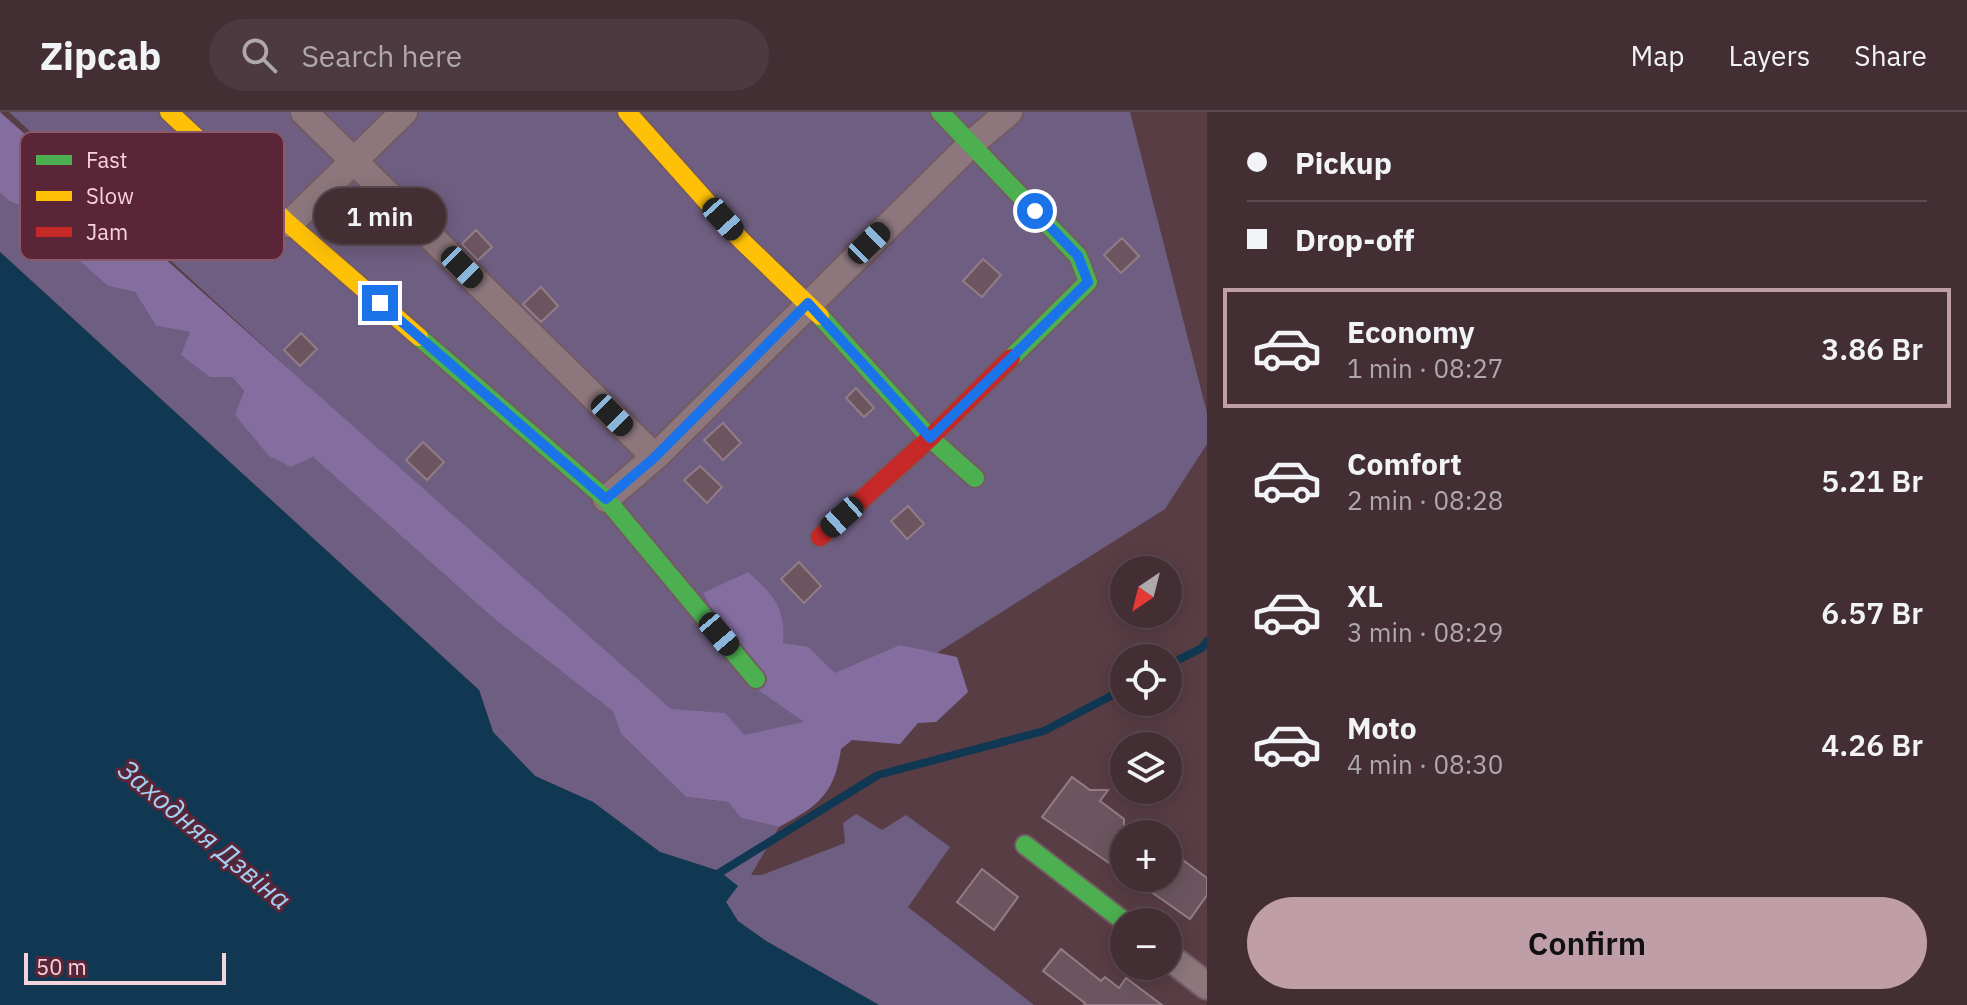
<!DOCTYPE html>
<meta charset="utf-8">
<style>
:root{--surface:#432e34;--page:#4d3a40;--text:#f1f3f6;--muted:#afa8ac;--line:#5b4a4f;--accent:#bf9ea7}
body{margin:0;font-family:"IBM Plex Sans",sans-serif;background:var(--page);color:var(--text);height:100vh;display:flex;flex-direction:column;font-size:30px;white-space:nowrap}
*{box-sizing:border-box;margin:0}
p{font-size:26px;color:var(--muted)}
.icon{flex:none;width:44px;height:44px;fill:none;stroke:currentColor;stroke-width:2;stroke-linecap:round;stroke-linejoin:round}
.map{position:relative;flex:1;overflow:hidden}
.sheet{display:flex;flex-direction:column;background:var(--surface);width:760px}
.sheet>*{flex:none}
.hud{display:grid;align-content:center;height:176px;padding:0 40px;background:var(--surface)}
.needle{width:52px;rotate:215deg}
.buttons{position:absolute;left:1110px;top:444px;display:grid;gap:16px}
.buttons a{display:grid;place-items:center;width:72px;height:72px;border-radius:50%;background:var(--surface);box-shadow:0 4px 20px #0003,0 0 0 2px var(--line);font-size:40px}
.scale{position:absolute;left:24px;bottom:20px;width:202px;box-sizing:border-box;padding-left:8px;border:4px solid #f6d3dc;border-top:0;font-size:22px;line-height:28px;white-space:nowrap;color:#f6d3dc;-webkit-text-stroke:6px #5a2537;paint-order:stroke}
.end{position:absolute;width:36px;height:36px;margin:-18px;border:10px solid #1a73e8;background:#fff;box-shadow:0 0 0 4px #fff}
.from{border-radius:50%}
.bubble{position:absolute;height:56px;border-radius:28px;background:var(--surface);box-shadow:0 4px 20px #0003,0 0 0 2px var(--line);font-size:26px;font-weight:600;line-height:56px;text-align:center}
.car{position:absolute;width:24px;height:48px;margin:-24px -12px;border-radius:10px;box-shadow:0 0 6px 2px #0007;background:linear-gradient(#222 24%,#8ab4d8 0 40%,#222 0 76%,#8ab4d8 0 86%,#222 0)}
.hud b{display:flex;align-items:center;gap:28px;height:76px;font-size:30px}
.hud b+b{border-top:2px solid var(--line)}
.hud i{width:20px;height:20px;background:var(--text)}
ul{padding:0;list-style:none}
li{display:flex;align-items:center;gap:24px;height:120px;margin:0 16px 12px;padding:0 24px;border:4px solid transparent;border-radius:0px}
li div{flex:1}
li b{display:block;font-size:30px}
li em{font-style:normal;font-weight:600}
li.active{border-color:var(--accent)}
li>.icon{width:72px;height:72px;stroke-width:1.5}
.primary-button{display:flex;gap:16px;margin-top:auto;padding:16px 40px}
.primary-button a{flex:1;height:92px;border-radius:48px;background:var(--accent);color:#111;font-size:32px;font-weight:600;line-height:92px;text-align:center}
header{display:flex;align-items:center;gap:48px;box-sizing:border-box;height:112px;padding:0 40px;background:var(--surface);border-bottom:2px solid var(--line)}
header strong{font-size:38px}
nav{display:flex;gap:44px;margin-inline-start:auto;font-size:28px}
.search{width:560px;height:72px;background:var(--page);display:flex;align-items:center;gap:20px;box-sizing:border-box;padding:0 28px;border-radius:44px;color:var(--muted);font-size:30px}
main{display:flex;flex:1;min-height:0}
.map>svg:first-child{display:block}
.green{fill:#6e5e81}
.forest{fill:#846ea0}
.water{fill:#103853}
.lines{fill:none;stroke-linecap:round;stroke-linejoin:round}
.stream{stroke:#103853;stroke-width:8}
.building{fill:#6c555f;stroke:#947c86;stroke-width:2}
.street-casing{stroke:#745b63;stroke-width:30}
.fast-casing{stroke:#745b63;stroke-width:22}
.slow-casing{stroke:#745b63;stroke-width:22}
.jam-casing{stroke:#745b63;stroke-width:22}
.street{stroke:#8d777d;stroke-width:26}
.fast{stroke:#4caf50;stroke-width:18}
.slow{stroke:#ffc107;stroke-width:18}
.jam{stroke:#c62828;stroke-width:18}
.route{stroke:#1a73e8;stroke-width:10}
.labels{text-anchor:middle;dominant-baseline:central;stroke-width:6;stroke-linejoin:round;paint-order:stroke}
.water-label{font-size:28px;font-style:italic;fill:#a2d1f5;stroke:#5a2537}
.key{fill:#5a2537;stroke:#895969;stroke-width:2}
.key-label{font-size:22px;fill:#f6d3dc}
</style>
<header>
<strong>Zipcab</strong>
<div class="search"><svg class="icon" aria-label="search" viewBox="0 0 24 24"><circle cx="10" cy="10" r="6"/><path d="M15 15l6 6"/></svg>Search here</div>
<nav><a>Map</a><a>Layers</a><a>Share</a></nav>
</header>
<main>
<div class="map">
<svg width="1207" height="893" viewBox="0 0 1207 893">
<rect width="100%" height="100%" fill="#593d45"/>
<path class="green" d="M9,0H1130L1207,301V332L1165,397L736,668Z
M0,81L9,89L36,100L43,117L108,174L135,180L156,214L191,220L210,265H232L244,279L236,303L291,355L312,344L493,506L614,599L621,622L686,685L728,690L741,706L779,715L751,763H762L845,731L843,711L856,702L882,718L906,703L950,735L908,795L1034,893H879L766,829L738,810L726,790L719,759L660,740L593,690L535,664L493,620L479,578L0,140Z"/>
<path class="forest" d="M0,0L671,597L725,601L744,623L804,610L757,577L703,481L748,460C773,483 786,495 783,531L808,535L835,561L900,533L957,545L968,580L936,610L918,611L900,632L852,628L841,637C834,683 818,694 779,715L741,706L728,690L686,685L621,622L613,599L493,506L313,345L291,355L269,344L235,303L244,279L232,265H210L181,243L190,220L156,214L135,180L108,174L43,117L36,100L9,89L0,81Z"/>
<path class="water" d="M0,140L479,578L493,620L535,664L593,690L660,740L719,759L738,774L726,790L738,809L766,829L879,893H0Z"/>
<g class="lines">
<path class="stream" d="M1168,553L1202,536L1207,529
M711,766L878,663L1044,619L1124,577"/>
</g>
<path class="building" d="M476,118L492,135L478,148L462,132Z
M1122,126L1139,144L1121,161L1104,143Z
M983,147L1001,163L982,185L963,169Z
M541,175L558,194L541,210L523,192Z
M301,221L317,237L300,254L284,238Z
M856,276L874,296L864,305L846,286Z
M723,311L741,331L723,348L704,328Z
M423,330L444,350L427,368L406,348Z
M700,354L722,375L707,391L684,368Z
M908,394L924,412L907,427L891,409Z
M799,450L821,474L804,491L781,467Z
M1072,665L1090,678H1108L1100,689L1124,707V761L1042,705Z
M1176,743L1207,766V783L1190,807L1150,779L1160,766H1168V754Z
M982,757L1018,785L994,818L957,790Z
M1061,837L1101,869L1105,865L1119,876L1126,866L1162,893H1084L1085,891L1043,859Z"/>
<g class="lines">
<g class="street-casing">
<path id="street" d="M304,0L655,345
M289,112L404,0
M606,387L655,345L971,32L1009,0
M1168,844L1207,874"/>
</g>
<g class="fast-casing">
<path id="fast" d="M940,0L1078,144L1088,170L1011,246
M820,204L930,326L975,366
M419,225L606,387L756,567
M1025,733L1125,810"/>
</g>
<g class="slow-casing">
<path id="slow" d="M169,0L289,112L419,225
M627,0L741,128L820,204"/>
</g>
<g class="jam-casing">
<path id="jam" d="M820,425L930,326L1011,246"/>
</g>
<use href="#street" class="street"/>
<use href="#fast" class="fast"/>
<use href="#slow" class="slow"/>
<use href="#jam" class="jam"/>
</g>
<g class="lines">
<path class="route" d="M380,191L606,387L655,345L808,191L930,326L1088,170L1078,144L1035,99"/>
</g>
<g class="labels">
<g class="water-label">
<text transform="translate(205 722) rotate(40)">Заходняя Дзвіна</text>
</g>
</g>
<rect x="20" y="20" width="264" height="128" rx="12" class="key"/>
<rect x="36" y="43" width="36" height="10" fill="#4caf50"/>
<rect x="36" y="79" width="36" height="10" fill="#ffc107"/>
<rect x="36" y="115" width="36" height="10" fill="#c62828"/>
<g class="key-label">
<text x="86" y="56">Fast</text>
<text x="86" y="92">Slow</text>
<text x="86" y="128">Jam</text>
</g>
</svg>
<div class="buttons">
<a><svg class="needle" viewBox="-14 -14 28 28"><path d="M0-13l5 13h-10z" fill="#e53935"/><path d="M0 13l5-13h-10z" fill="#afa8ac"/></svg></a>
<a><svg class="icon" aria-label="locate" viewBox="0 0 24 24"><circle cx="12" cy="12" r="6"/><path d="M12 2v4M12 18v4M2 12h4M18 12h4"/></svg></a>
<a><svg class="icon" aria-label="layers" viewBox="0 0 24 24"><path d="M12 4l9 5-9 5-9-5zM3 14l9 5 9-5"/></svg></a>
<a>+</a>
<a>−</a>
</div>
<div class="scale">50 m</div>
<i class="end from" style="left:1035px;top:99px"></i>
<i class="end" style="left:380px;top:191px"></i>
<div class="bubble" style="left:314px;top:76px;width:132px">1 min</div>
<i class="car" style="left:723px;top:107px;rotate:138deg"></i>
<i class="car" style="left:869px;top:131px;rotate:46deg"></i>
<i class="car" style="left:462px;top:155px;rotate:135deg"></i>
<i class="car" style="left:612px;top:303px;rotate:135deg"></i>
<i class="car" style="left:842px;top:405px;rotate:228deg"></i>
<i class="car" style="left:719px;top:522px;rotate:140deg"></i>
</div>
<section class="sheet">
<div class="hud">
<b><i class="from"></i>Pickup</b>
<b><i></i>Drop-off</b>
</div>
<ul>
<li class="active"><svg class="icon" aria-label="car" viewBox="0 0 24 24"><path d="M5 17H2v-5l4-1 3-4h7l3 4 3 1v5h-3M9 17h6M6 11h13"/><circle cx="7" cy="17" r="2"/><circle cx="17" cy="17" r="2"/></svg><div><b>Economy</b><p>1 min · 08:27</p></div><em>3.86 Br</em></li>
<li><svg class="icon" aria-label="car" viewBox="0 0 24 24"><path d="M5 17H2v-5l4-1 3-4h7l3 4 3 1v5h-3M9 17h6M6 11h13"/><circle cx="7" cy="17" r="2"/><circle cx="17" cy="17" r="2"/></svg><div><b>Comfort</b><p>2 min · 08:28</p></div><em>5.21 Br</em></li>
<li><svg class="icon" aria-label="car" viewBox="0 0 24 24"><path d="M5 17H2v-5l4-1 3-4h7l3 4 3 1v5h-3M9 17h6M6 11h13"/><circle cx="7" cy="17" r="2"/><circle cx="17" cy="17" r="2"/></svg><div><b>XL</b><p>3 min · 08:29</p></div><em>6.57 Br</em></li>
<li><svg class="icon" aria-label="car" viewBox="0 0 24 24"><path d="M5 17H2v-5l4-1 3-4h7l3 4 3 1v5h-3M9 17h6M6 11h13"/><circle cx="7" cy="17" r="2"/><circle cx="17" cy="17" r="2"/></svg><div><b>Moto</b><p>4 min · 08:30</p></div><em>4.26 Br</em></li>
</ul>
<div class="primary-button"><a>Confirm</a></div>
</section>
</main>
